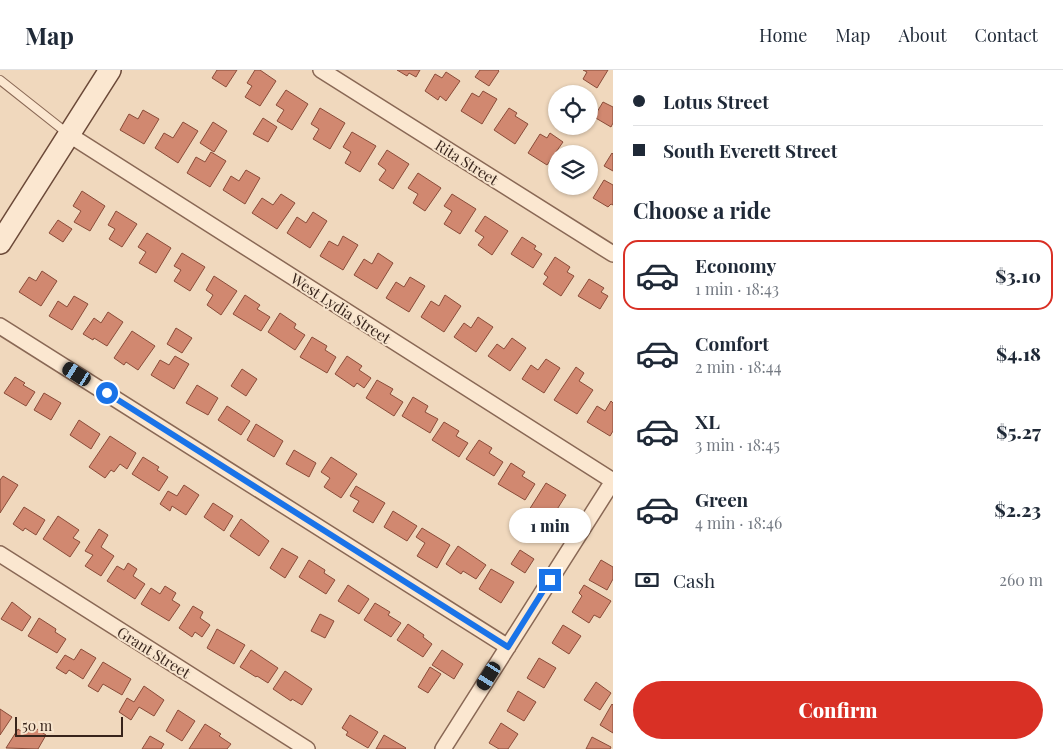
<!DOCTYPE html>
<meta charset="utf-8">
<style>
:root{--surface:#fff;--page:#f6f6f7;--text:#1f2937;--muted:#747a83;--line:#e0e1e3;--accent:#d93025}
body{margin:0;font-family:"Playfair Display",serif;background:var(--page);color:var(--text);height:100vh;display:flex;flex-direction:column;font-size:19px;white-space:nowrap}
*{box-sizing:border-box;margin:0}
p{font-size:16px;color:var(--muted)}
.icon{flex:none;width:28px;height:28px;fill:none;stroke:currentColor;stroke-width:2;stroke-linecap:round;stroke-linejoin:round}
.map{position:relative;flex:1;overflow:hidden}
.drawer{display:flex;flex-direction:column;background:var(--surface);width:450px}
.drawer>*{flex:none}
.top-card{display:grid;align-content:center;height:110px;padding:0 20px;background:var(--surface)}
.tools{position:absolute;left:548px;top:15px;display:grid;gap:10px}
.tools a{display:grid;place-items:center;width:50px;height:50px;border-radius:50%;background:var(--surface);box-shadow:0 1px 4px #0004;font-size:25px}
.scale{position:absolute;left:15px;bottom:12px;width:108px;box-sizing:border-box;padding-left:5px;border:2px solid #37241b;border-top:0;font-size:14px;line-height:18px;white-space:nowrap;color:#37241b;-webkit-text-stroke:4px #f7e4cd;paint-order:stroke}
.end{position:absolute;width:22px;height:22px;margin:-11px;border:6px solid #1a73e8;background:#fff;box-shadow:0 0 0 2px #fff}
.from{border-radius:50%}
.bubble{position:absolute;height:35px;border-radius:18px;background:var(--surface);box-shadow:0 1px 4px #0004;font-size:16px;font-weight:800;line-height:35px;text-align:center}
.car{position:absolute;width:15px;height:30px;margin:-15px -8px;border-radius:6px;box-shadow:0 0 4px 1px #0007;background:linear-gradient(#222 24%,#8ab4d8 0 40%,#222 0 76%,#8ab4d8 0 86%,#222 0)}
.top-card b{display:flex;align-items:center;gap:18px;height:48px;font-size:19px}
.top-card b+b{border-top:1px solid var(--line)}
.top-card i{width:12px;height:12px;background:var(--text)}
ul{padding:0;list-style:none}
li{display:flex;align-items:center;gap:15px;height:70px;margin:0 10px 8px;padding:0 10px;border:2px solid transparent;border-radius:15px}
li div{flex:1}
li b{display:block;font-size:19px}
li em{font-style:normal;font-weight:800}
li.current{border-color:var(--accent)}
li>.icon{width:45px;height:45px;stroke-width:1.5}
h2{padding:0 20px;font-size:22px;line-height:60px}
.pay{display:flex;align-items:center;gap:12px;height:55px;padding:0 20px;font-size:19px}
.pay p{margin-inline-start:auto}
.button{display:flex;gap:10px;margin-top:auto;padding:10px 20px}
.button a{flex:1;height:58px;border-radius:30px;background:var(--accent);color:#fff;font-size:20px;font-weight:800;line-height:58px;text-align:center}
header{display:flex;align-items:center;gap:30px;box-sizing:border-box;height:70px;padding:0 25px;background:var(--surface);border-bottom:1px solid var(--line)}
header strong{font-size:24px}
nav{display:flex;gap:28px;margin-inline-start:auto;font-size:18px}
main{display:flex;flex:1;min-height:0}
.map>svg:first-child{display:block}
.building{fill:#d18870;stroke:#8a4c39}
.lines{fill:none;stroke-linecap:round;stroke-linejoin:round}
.service-casing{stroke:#896855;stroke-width:10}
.minor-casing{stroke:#896855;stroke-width:18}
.secondary-casing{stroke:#6b4938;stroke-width:24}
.service{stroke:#fbe7d0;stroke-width:8}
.minor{stroke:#fbe7d0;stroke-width:15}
.secondary{stroke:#fbe7d0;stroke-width:21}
.route{stroke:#1a73e8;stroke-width:6}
.labels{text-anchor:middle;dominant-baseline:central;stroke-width:4;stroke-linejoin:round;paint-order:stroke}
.street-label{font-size:15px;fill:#37241b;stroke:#f7e4cd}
</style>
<header>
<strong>Map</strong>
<nav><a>Home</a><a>Map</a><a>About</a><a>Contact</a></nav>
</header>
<main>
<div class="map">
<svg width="613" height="679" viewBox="0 0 613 679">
<rect width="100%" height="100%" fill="#f0d8bd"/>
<path class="building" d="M217,0H237L226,17L212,8Z
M255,0H260L276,11L260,36L245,27L252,16L247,13Z
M397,0H420L416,7L409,3L407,6Z
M480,0H498L499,1L489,16L475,7Z
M583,0H608L597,18L583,9L587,2Z
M446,2L460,11L446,31L440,26L438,30L425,21L435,4L442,8Z
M286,20L308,34L292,60L277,51L284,40L276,35Z
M483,21L497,29L482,54L461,41L472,23L479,27Z
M603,32L613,37V53L611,57L594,47Z
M320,38L345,53L330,79L313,69L319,59L311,54Z
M509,38L517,43L515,46L528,54L515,74L494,60Z
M143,40L159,49L144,74L120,60L129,44L138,49Z
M263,48L277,57L268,72L253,64Z
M183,52L198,61L178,93L155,78L164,63L173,68Z
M213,52L227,61L214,82L200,73Z
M352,62L376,76L360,102L345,93L351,82L343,77Z
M550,63L563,72L547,95L528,83L540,64L547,68Z
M387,80L409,94L393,119L379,110L386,100L378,94Z
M211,82L226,91L210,117L187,103L196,87L205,92Z
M612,83L613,84V101L604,96Z
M246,100L260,108L245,134L223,120L231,106L239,111Z
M418,103L441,118L425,141L413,133L418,124L408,118Z
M604,110L613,115V135L611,134L608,137L593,128Z
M571,116H585L583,120L581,119L579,121Z
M82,121L105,136L90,161L74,152L81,141L73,136Z
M281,124L295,133L277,159L252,143L262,128L273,135Z
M452,124L476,139L460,164L444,154L452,141L444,136Z
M116,141L137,154L122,177L109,169L115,159L108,155Z
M313,142L327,151L310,178L287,163L297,147L306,153Z
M485,146L508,161L492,185L478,175L484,167L475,161Z
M58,150L72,159L63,172L49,163Z
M147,163L171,178L156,203L139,193L146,182L138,177Z
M343,166L358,175L343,200L320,186L329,171L338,176Z
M522,167L536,176L534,179L542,184L533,198L511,184Z
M182,183L205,197L190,221L174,211L181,200L174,196Z
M378,183L393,193L377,219L354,205L364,189L372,194Z
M555,187L570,197L567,202L574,206L561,226L543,214L548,207L544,204Z
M42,201L57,211L41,236L19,222L29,207L36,211Z
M214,206L237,221L221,245L207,235L213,225L206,220Z
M410,207L425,216L409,242L386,228L396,212L404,217Z
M589,209L604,218L601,222L608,226L600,239L578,226Z
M245,225L260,235L257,239L270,247L261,261L233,244Z
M445,225L461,236L444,262L421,247L431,231L439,236Z
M74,226L88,234L72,260L49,246L58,231L67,237Z
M108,242L123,252L107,276L94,268L93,270L83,264L94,248L101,253Z
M280,243L296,254L294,258L305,265L295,280L268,262Z
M478,247L493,257L476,282L454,267L464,253L471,258Z
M176,258L192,268L182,283L167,274Z
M132,261L155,276L138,300L126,292L124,295L114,288Z
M312,267L327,276L325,280L336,287L327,303L300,287Z
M512,268L526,278L510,301L488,286L497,274L504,279Z
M175,286L189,294L174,319L151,305L160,290L169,295Z
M347,286L362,296L359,300L371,308L364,318L357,313L354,317L335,304Z
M546,289L560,298L544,323L522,309L531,295L538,300Z
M576,297L584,303L579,311L593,320L577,344L554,330Z
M242,299L257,309L246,326L231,316Z
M15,307L25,313L23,315L35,322L26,336L4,323Z
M377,310L393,319L390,324L403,332L394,346L366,328Z
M197,315L218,328L208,345L186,333Z
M44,323L61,333L51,350L34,340Z
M413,327L428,336L425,342L438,349L430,363L402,346Z
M611,331L613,333V361L610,366L587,352L597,336L605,341Z
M227,336L250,351L241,365L218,350Z
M79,350L100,364L91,379L70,365Z
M444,352L459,361L456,366L468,373L459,387L432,370Z
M256,354L283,371L274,387L247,370Z
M110,366L136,383L127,399L120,394L114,402L111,400L105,408L89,397Z
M479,370L492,378L489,383L503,392L494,406L466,389Z
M294,380L316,393L309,407L286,394Z
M143,387L159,397L157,400L168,407L159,421L132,404Z
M331,387L357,404L341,428L324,417L330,408L321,402Z
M511,393L525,402L522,406L535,414L525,430L498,414Z
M3,406L18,415L0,443V410Z
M546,413L566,425L556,441L552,439L545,450L529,440Z
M184,415L199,425L186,445L172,436L170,441L160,434L168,421L177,426Z
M356,416L385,433L373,453L353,441L359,431L350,426Z
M213,433L233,446L224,461L204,447Z
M24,437L45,450L36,465L25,458L23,461L13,454Z
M393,441L417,456L407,471L384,457Z
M58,446L79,460L73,468L80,472L70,487L43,469Z
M241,449L269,471L259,486L230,466Z
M422,458L450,475L437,498L417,486L425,473L416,467Z
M99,459L108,465L101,477L114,486L101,506L85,496L93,485L85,481Z
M458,476L486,495L476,509L463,501L461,504L446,494Z
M282,478L298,487L285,508L270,498Z
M520,480L534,489L525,503L511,494Z
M309,490L325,500L324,503L335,510L326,524L299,507Z
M601,490L613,497V509L607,520L589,510Z
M128,493L137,499L133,506L145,514L135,529L107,511L117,496L124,500Z
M491,499L514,512L501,533L479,519Z
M348,515L369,529L359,544L338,531Z
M584,515L611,531L600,548L594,545L589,553L572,542L582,526L579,523Z
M165,516L176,523L172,530L180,535L169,551L141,534L151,518L160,524Z
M12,532L31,547L22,561L1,549Z
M375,533L390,542L388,545L401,553L391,567L364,550Z
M193,536L203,542L200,548L210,555L202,567L195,562L192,567L179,558Z
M320,544L334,551L325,568L311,561Z
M39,548L56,559L55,562L66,569L57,583L28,566Z
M408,554L424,565L423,567L432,574L423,587L397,570Z
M563,555L581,566L569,584L552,573Z
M217,559L245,575L234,594L207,578Z
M81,579L96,588L83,609L69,600L66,604L56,598L65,585L74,590Z
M251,580L278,598L268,613L257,606L256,607L240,597Z
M442,580L463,594L454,609L432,595Z
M539,588L556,598L544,618L527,608Z
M103,592L131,609L122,625L103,614L98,622L88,616Z
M430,597L441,604L428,623L418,617Z
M285,601L312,619L302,635L292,629L291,631L273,619Z
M596,612L611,623L600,640L584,630Z
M144,616L164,630L154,646L139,637L131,650L119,642L127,628L134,632Z
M518,621L536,632L524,651L507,641Z
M612,634L613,635V663L600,655Z
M0,639L12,647L0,665Z
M178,640L195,651L182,671L166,661Z
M350,645L378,662L368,678L346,665L348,662L342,658Z
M501,653L518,664L508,679H499L489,673Z
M205,654L221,664L219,666L231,674L227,679H189Z
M31,655L46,665L38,679L6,678L18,659L25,664Z
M384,665L406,678L405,679H376Z
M150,666L164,674L161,679H142Z
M592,667L611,677L610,679H586Z"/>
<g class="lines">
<g class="service-casing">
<path id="service" d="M0,10L67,63"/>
</g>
<g class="minor-casing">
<path id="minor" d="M321,0L613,184
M68,64L613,411L443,679
M0,256L508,577
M0,484L307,679"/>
</g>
<g class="secondary-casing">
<path id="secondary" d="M0,173L110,0"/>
</g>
<use href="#service" class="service"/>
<use href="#minor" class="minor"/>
<use href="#secondary" class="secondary"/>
</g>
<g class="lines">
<path class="route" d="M107,323L508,577L550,510"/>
</g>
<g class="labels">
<g class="street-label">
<text transform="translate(467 92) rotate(32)">Rita Street</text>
<text transform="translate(341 238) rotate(33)">West Lydia Street</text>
<text transform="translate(154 582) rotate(32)">Grant Street</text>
</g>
</g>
</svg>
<div class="tools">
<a><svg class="icon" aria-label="locate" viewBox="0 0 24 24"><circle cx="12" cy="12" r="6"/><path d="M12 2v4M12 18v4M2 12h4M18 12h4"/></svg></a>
<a><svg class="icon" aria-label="layers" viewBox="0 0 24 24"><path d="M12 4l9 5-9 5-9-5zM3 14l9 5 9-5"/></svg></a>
</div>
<div class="scale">50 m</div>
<i class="end from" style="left:107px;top:323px"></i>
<i class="end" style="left:550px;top:510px"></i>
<div class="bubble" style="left:509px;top:438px;width:82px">1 min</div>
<i class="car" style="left:77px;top:304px;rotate:302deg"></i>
<i class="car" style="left:489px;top:606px;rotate:212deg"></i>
</div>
<section class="drawer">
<div class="top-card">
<b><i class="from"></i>Lotus Street</b>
<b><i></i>South Everett Street</b>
</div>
<h2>Choose a ride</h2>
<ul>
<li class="current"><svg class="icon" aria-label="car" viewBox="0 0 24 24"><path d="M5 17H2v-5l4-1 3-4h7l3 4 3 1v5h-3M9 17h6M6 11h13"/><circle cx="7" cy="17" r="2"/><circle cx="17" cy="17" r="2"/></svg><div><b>Economy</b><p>1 min · 18:43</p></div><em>$3.10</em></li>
<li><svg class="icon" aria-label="car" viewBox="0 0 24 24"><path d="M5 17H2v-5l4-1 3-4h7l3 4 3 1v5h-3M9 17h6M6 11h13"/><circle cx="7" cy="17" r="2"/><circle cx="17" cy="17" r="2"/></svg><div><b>Comfort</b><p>2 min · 18:44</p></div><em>$4.18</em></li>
<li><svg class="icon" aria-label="car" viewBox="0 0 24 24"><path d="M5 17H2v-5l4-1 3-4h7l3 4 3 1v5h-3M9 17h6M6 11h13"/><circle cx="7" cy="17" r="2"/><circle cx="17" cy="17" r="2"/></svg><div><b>XL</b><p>3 min · 18:45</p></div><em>$5.27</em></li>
<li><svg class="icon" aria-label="car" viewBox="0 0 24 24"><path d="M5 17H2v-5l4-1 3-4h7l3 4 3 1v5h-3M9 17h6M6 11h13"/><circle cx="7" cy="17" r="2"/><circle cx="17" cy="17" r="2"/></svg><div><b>Green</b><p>4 min · 18:46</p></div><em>$2.23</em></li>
</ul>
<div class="pay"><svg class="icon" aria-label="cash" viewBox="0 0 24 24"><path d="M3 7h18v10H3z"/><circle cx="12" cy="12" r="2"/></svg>Cash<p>260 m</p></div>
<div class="button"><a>Confirm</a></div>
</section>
</main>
